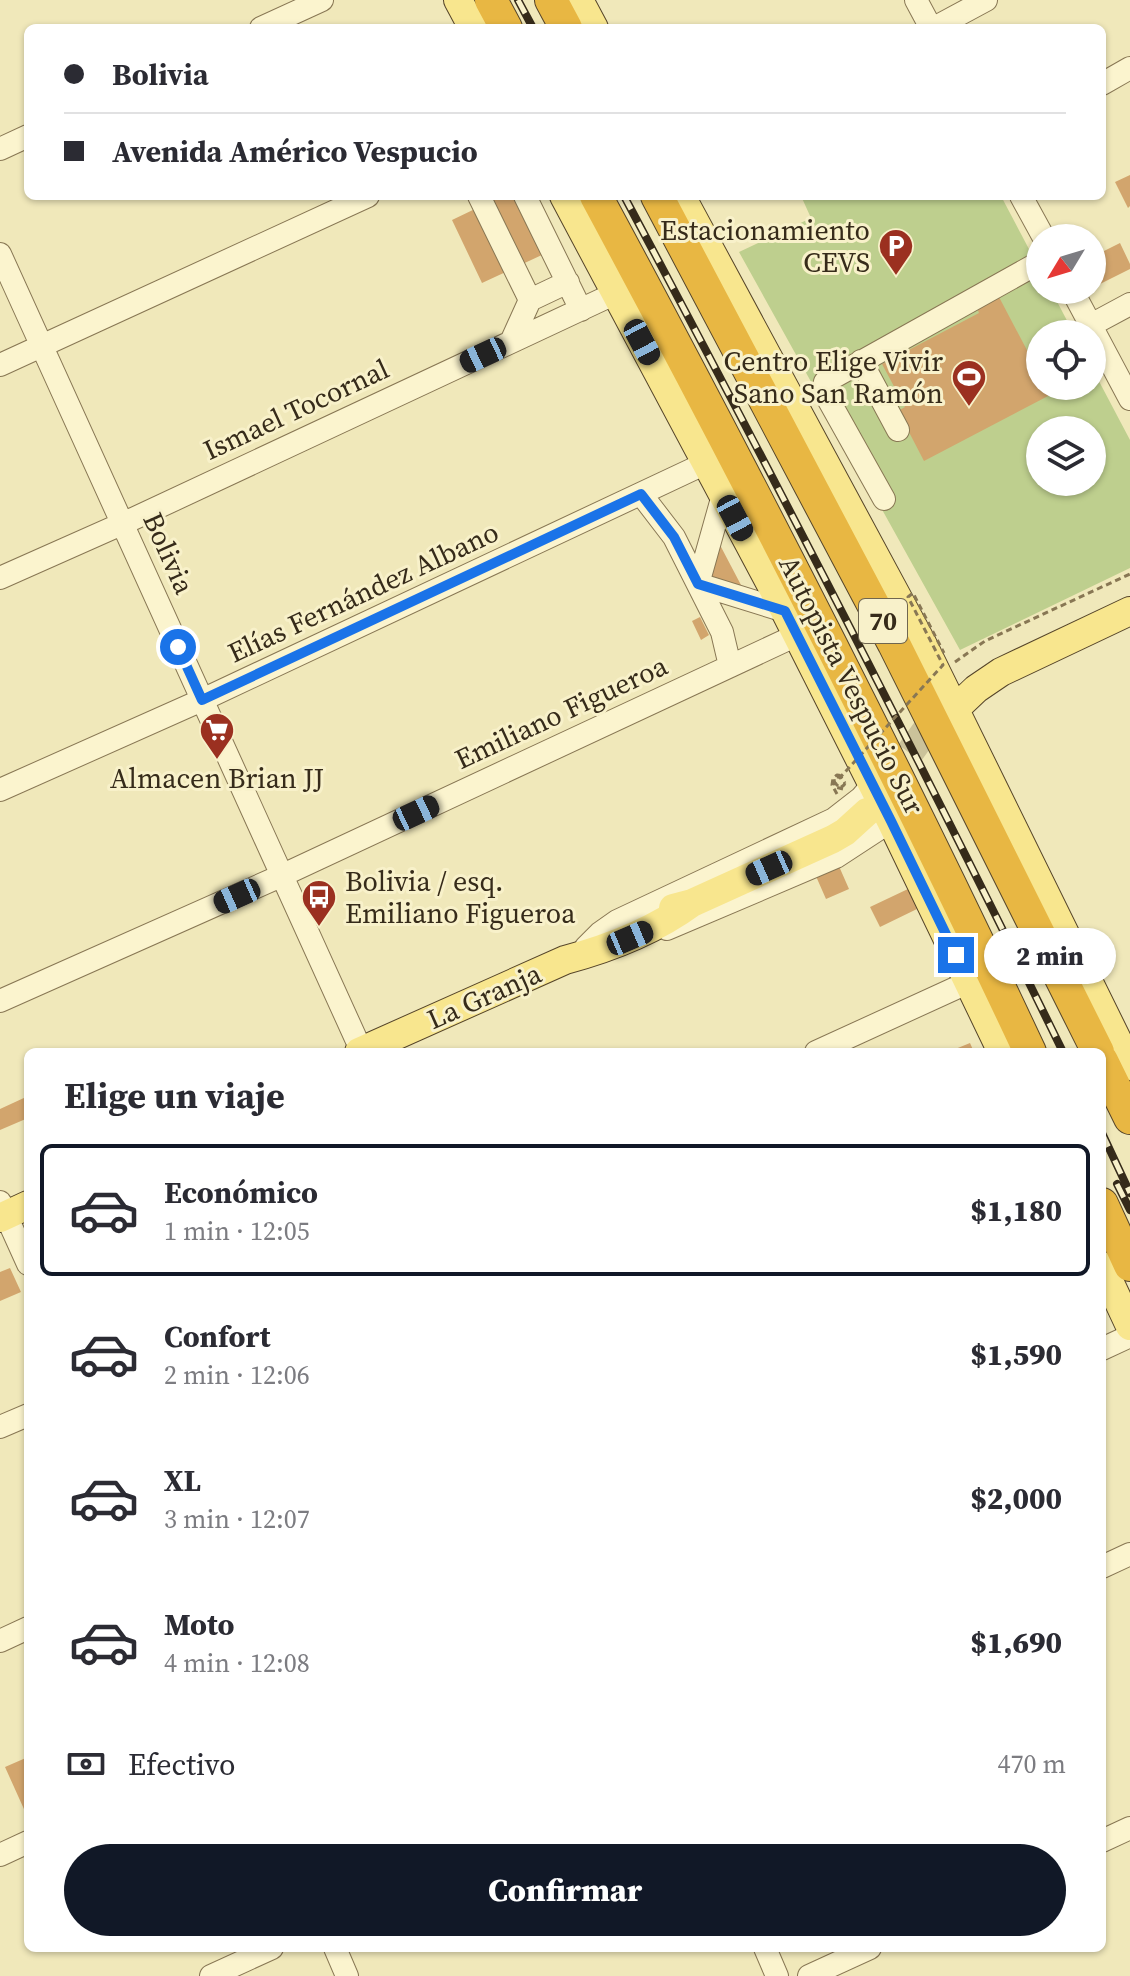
<!DOCTYPE html>
<html lang="es">
<meta charset="utf-8">
<style>
:root{--surface:#fff;--page:#f2f2f3;--text:#2b2b33;--muted:#7c7c81;--line:#e1e1e2;--accent:#111827}
body{margin:0;font-family:"Source Serif 4",serif;background:var(--page);color:var(--text);height:100vh;display:flex;flex-direction:column;font-size:30px;white-space:nowrap}
*{box-sizing:border-box;margin:0}
p{font-size:26px;color:var(--muted)}
.icon{flex:none;width:44px;height:44px;fill:none;stroke:currentColor;stroke-width:2;stroke-linecap:round;stroke-linejoin:round}
.map{position:relative;flex:1;overflow:hidden}
.sheet{position:absolute;left:24px;top:1048px;width:1082px;height:904px;display:flex;flex-direction:column;background:var(--surface);border-radius:12px;box-shadow:0 2px 6px #0004}
.sheet>*{flex:none}
.hud{position:absolute;left:24px;top:24px;width:1082px;height:176px;border-radius:12px;box-shadow:0 2px 6px #0004;display:grid;align-content:center;height:176px;padding:0 40px;background:var(--surface)}
.needle{width:52px;rotate:232deg}
.buttons{position:absolute;left:1026px;top:224px;display:grid;gap:16px}
.buttons a{display:grid;place-items:center;width:80px;height:80px;border-radius:50%;background:var(--surface);box-shadow:0 2px 6px #0004;font-size:40px}
.end{position:absolute;width:36px;height:36px;margin:-18px;border:10px solid #1a73e8;background:#fff;box-shadow:0 0 0 4px #fff}
.from{border-radius:50%}
.bubble{position:absolute;height:56px;border-radius:28px;background:var(--surface);box-shadow:0 2px 6px #0004;font-size:26px;font-weight:800;line-height:56px;text-align:center}
.car{position:absolute;width:24px;height:48px;margin:-24px -12px;border-radius:10px;box-shadow:0 0 6px 2px #0007;background:linear-gradient(#222 24%,#8ab4d8 0 40%,#222 0 76%,#8ab4d8 0 86%,#222 0)}
.hud b{display:flex;align-items:center;gap:28px;height:76px;font-size:30px}
.hud b+b{border-top:2px solid var(--line)}
.hud i{width:20px;height:20px;background:var(--text)}
ul{padding:0;list-style:none}
li{display:flex;align-items:center;gap:24px;height:132px;margin:0 16px 12px;padding:0 24px;border:4px solid transparent;border-radius:12px}
li div{flex:1}
li b{display:block;font-size:30px}
li em{font-style:normal;font-weight:800}
li.current{border-color:var(--accent)}
li>.icon{width:72px;height:72px;stroke-width:1.5}
h2{padding:0 40px;font-size:36px;line-height:96px}
.pay{display:flex;align-items:center;gap:20px;height:88px;padding:0 40px;font-size:30px}
.pay p{margin-inline-start:auto}
.primary-button{display:flex;gap:16px;margin-top:auto;padding:16px 40px}
.primary-button a{flex:1;height:92px;border-radius:48px;background:var(--accent);color:#fff;font-size:32px;font-weight:800;line-height:92px;text-align:center}
.map>svg:first-child{display:block}
.green{fill:#becf8e;fill-rule:evenodd}
.building{fill:#d2a56d}
.lines{fill:none;stroke-linecap:round;stroke-linejoin:round}
.major-tunnel{stroke:#cbc29a;stroke-width:28;stroke-dasharray:28 14;stroke-linecap:butt}
.minor-casing{stroke:#887754;stroke-width:24}
.major-casing{stroke:#554429;stroke-width:30}
.highway-casing{stroke:#554429;stroke-width:34}
.path{stroke:#887754;stroke-width:3;stroke-dasharray:6 4;stroke-linecap:butt}
.minor{stroke:#fbf4ce;stroke-width:22}
.major{stroke:#f8e68e;stroke-width:28}
.highway{stroke:#e8b743;stroke-width:32}
.rail-casing{stroke:#362b1a;stroke-width:8}
.rail{stroke:#f8f1ca;stroke-width:5;stroke-dasharray:15;stroke-linecap:butt}
.path-bridge{stroke:#887754;stroke-width:3;stroke-dasharray:6 4;stroke-linecap:butt}
.route{stroke:#1a73e8;stroke-width:10}
.labels{text-anchor:middle;dominant-baseline:central;stroke-width:6;stroke-linejoin:round;paint-order:stroke}
.shield{fill:#f8f1ca;stroke:#70664f;stroke-width:2}
.shield-label{font-size:26px;font-weight:bold;fill:#362b1a}
.poi-label{font-size:28px;fill:#362b1a;stroke:#f8f1ca;text-anchor:end}
.street-label{font-size:28px;fill:#362b1a;stroke:#f8f1ca}
</style>
<div class="map">
<svg width="1130" height="1976" viewBox="0 0 1130 1976">
<rect width="100%" height="100%" fill="#f0e8ba"/>
<path class="green" d="M801,196H1001L1040,270V290H1051L1074,334H1040V386H1092V368L1130,440V568L960,650L739,252L811,218ZM1040,430H1092V482H1040Z"/>
<path class="building" d="M1130,175V206L1128,208L1115,182Z
M502,196H513L520,212L523,210L544,254L482,283L452,220Z
M1120,243L1130,264V269L1092,288V257Z
M999,297L1040,375V386H1046L1050,395L924,461L898,411L905,407L882,364L979,313L977,308Z
M720,545L741,585L701,606Z
M700,617L709,635L701,640L692,621Z
M838,864L849,889L826,899L815,874Z
M908,889L917,909L880,927L870,907Z
M970,1043L974,1052H948Z
M26,1097L28,1103V1118L0,1130V1109Z
M10,1268L21,1292L0,1301V1272Z
M28,1757V1818L5,1767Z"/>
<g class="lines">
<path class="major-tunnel" d="M885,787L945,704"/>
<g class="minor-casing">
<path id="minor" d="M916,0L931,28
M261,28L322,0
M934,28L986,0
M1102,84L1130,68
M0,149L28,136
M479,196L530,300
M525,196L581,310
M1021,196L1044,238
M0,254L362,1052
M1072,290L1130,399
M1091,325L1130,304
M511,342L530,300L568,282
M861,361L898,430
M0,365L368,196
M641,494L674,537L722,632L730,666
M723,495L698,584L785,611
M884,499L823,390L825,382L1040,262
M0,578L135,518L616,293
M0,790L202,700L706,463
M667,929L836,857L891,821
M586,947L600,933L617,921L834,819L861,798L872,785
M0,1001L283,875L797,635
M816,1052L969,982
M0,1202L28,1264
M1102,1349L1130,1336
M0,1427L28,1415
M1102,1567L1130,1554
M0,1641L28,1628
M1102,1841L1130,1828
M0,1855L28,1842
M335,1948L347,1976
M765,1948L777,1976
M211,1976L272,1948
M809,1976L870,1948"/>
</g>
<g class="major-casing">
<path id="major" d="M458,0L473,28
M579,0L594,28
M564,196L785,611L891,821L1002,1052
M681,196L922,643L1130,1066
M956,708L976,689L1001,672L1130,611
M673,908L692,903L833,839L845,832L867,812
M359,1052L565,960C610,948 654,931 692,903
M0,1218L28,1205
M1102,1266L1130,1326"/>
</g>
<g class="highway-casing">
<path id="highway" d="M491,0L506,28
M551,0L566,28
M596,196C748,478 894,762 1030,1052
M657,196L894,644L1098,1052
M1102,1061L1130,1118
M1102,1204L1130,1265"/>
</g>
<path class="path" d="M955,662L985,641L1130,574
M843,789L835,787L834,779L836,777H841L845,783
M837,794L832,785L833,778L837,775L843,776"/>
<use href="#minor" class="minor"/>
<use href="#major" class="major"/>
<use href="#highway" class="highway"/>
<g class="rail-casing">
<path id="rail" d="M518,0L533,28
M624,196C775,479 922,764 1063,1052
M1102,1133L1130,1193
M1117,1184L1130,1210"/>
</g>
<use href="#rail" class="rail"/>
<path class="path-bridge" d="M845,783L844,785L840,788L835,783L943,665L908,597L913,593L944,653"/>
</g>
<g class="lines">
<path class="route" d="M178,647L202,700L641,494L674,537L698,584L785,611L891,821L956,955"/>
</g>
<defs>
<g id="parking-pin" transform="scale(1.8)"><path d="M0 17L-7.5 6A9.5 9.5 0 1 1 7.5 6Z" fill="#9b3020" stroke="#f8f1ca"/><path d="M-3.5-5.5H1a3.5 3.5 0 0 1 0 7H-1V5.5H-3.5ZM-1-3.4V-.6H.8a1.4 1.4 0 0 0 0-2.8Z" fill="#fff"/></g>
<g id="stadium-pin" transform="scale(1.8)"><path d="M0 17L-7.5 6A9.5 9.5 0 1 1 7.5 6Z" fill="#9b3020" stroke="#f8f1ca"/><path d="M0-5a6.5 5 0 1 0 0 10a6.5 5 0 1 0 0-10ZM-3.5-1.8h7v3.6h-7Z" fill="#fff"/></g>
<g id="supermarket-pin" transform="scale(1.8)"><path d="M0 17L-7.5 6A9.5 9.5 0 1 1 7.5 6Z" fill="#9b3020" stroke="#f8f1ca"/><path d="M-6-5.5h2.5l.6 2H6L4.5 2H-2.5L-4.4-4H-6ZM-1.5 3.2a1.3 1.3 0 1 0 .1 0ZM3 3.2a1.3 1.3 0 1 0 .1 0Z" fill="#fff"/></g>
<g id="bus-pin" transform="scale(1.8)"><path d="M0 17L-7.5 6A9.5 9.5 0 1 1 7.5 6Z" fill="#9b3020" stroke="#f8f1ca"/><path d="M-5-6H5V4H4V6H2V4H-2V6H-4V4H-5ZM-3.5-4V0h7V-4ZM-3.5 1.2v1.5H-2V1.2ZM2 1.2v1.5H3.5V1.2Z" fill="#fff"/></g>
</defs>
<g fill-rule="evenodd">
<use href="#parking-pin" x="896" y="246"/>
<use href="#stadium-pin" x="969" y="377"/>
<use href="#supermarket-pin" x="217" y="730"/>
<use href="#bus-pin" x="319" y="897"/>
</g>
<g class="labels">
<rect class="shield" x="859" y="599" width="48" height="44" rx="6"/>
<g class="shield-label">
<text x="883" y="621">70</text>
</g>
<g class="poi-label">
<text x="870" y="230">Estacionamiento<tspan x="870" dy="32">CEVS</tspan></text>
<text x="943" y="361">Centro Elige Vivir<tspan x="943" dy="32">Sano San Ramón</tspan></text>
<text x="217" y="778" text-anchor="middle">Almacen Brian JJ</text>
<text x="345" y="881" text-anchor="start">Bolivia / esq.<tspan x="345" dy="32">Emiliano Figueroa</tspan></text>
</g>
<g class="street-label">
<text transform="translate(296 409) rotate(-25)">Ismael Tocornal</text>
<text transform="translate(169 553) rotate(66)">Bolivia</text>
<text transform="translate(363 592) rotate(-25)">Elías Fernández Albano</text>
<text transform="translate(852 685) rotate(63)">Autopista Vespucio Sur</text>
<text transform="translate(561 712) rotate(-25)">Emiliano Figueroa</text>
<text transform="translate(484 996) rotate(-24)">La Granja</text>
</g>
</g>
</svg>
<div class="buttons">
<a><svg class="needle" viewBox="-14 -14 28 28"><path d="M0-13l5 13h-10z" fill="#e53935"/><path d="M0 13l5-13h-10z" fill="#7c7c81"/></svg></a>
<a><svg class="icon" aria-label="locate" viewBox="0 0 24 24"><circle cx="12" cy="12" r="6"/><path d="M12 2v4M12 18v4M2 12h4M18 12h4"/></svg></a>
<a><svg class="icon" aria-label="layers" viewBox="0 0 24 24"><path d="M12 4l9 5-9 5-9-5zM3 14l9 5 9-5"/></svg></a>
</div>
<i class="end from" style="left:178px;top:647px"></i>
<i class="end" style="left:956px;top:955px"></i>
<div class="bubble" style="left:984px;top:928px;width:132px">2 min</div>
<i class="car" style="left:642px;top:342px;rotate:152deg"></i>
<i class="car" style="left:483px;top:355px;rotate:245deg"></i>
<i class="car" style="left:735px;top:518px;rotate:152deg"></i>
<i class="car" style="left:416px;top:813px;rotate:65deg"></i>
<i class="car" style="left:769px;top:868px;rotate:246deg"></i>
<i class="car" style="left:237px;top:896px;rotate:246deg"></i>
<i class="car" style="left:630px;top:938px;rotate:67deg"></i>
<div class="hud">
<b><i class="from"></i>Bolivia</b>
<b><i></i>Avenida Américo Vespucio</b>
</div>
<section class="sheet">
<h2>Elige un viaje</h2>
<ul>
<li class="current"><svg class="icon" aria-label="car" viewBox="0 0 24 24"><path d="M5 17H2v-5l4-1 3-4h7l3 4 3 1v5h-3M9 17h6M6 11h13"/><circle cx="7" cy="17" r="2"/><circle cx="17" cy="17" r="2"/></svg><div><b>Económico</b><p>1 min · 12:05</p></div><em>$1,180</em></li>
<li><svg class="icon" aria-label="car" viewBox="0 0 24 24"><path d="M5 17H2v-5l4-1 3-4h7l3 4 3 1v5h-3M9 17h6M6 11h13"/><circle cx="7" cy="17" r="2"/><circle cx="17" cy="17" r="2"/></svg><div><b>Confort</b><p>2 min · 12:06</p></div><em>$1,590</em></li>
<li><svg class="icon" aria-label="car" viewBox="0 0 24 24"><path d="M5 17H2v-5l4-1 3-4h7l3 4 3 1v5h-3M9 17h6M6 11h13"/><circle cx="7" cy="17" r="2"/><circle cx="17" cy="17" r="2"/></svg><div><b>XL</b><p>3 min · 12:07</p></div><em>$2,000</em></li>
<li><svg class="icon" aria-label="car" viewBox="0 0 24 24"><path d="M5 17H2v-5l4-1 3-4h7l3 4 3 1v5h-3M9 17h6M6 11h13"/><circle cx="7" cy="17" r="2"/><circle cx="17" cy="17" r="2"/></svg><div><b>Moto</b><p>4 min · 12:08</p></div><em>$1,690</em></li>
</ul>
<div class="pay"><svg class="icon" aria-label="cash" viewBox="0 0 24 24"><path d="M3 7h18v10H3z"/><circle cx="12" cy="12" r="2"/></svg>Efectivo<p>470 m</p></div>
<div class="primary-button"><a>Confirmar</a></div>
</section>
</div>
